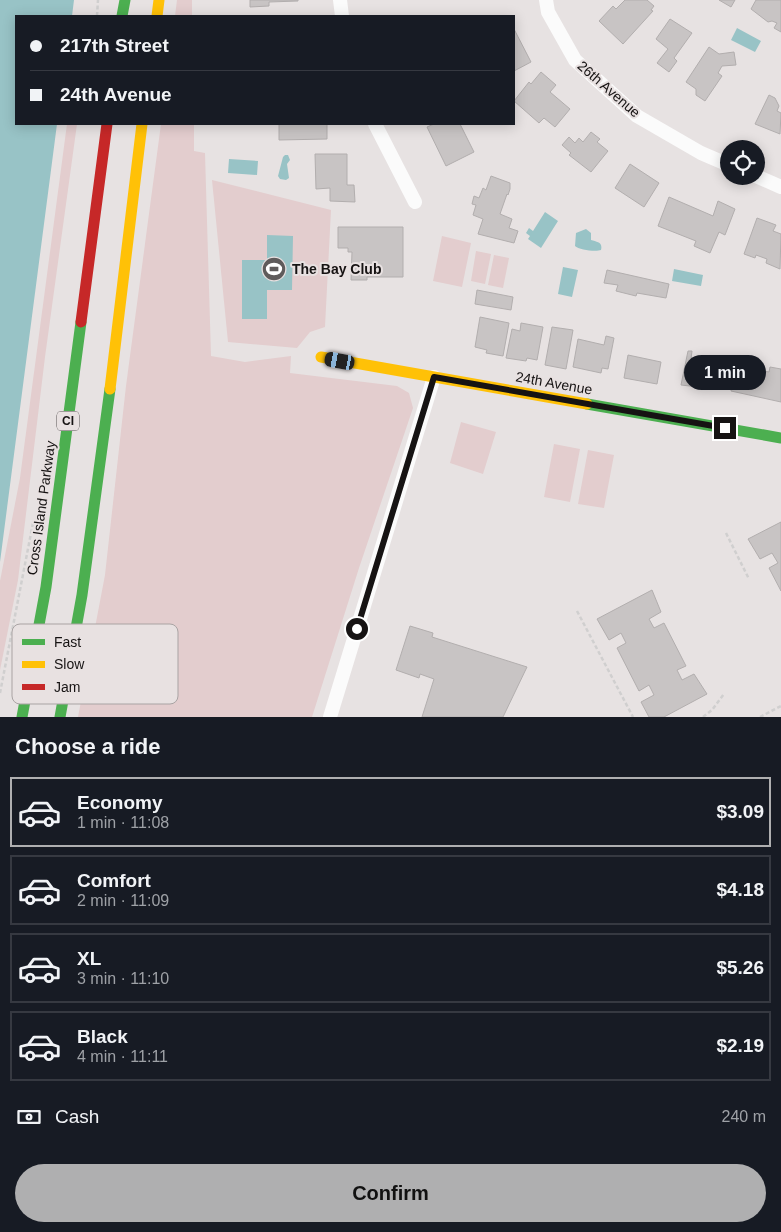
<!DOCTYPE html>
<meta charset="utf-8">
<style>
:root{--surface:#171b24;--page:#20242c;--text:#f1f3f6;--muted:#9ea1a6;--line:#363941;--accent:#afafb0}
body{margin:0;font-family:Arial,sans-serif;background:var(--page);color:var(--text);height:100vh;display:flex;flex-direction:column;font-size:19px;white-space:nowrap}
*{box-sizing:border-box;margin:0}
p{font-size:16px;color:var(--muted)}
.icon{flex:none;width:28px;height:28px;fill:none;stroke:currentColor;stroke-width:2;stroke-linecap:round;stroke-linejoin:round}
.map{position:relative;height:717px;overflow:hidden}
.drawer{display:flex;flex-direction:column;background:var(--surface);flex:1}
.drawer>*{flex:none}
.top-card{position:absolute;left:15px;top:15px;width:500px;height:110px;border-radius:0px;box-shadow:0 2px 12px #0003;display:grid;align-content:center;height:110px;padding:0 15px;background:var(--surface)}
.controls{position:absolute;left:720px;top:140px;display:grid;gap:10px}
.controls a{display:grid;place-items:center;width:45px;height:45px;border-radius:50%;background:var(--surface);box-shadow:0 2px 12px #0003;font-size:25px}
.end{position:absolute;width:22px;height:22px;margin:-11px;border:6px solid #161313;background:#fff;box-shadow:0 0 0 2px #fff}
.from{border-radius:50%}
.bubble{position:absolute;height:35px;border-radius:18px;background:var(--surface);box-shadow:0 2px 12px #0003;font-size:16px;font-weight:600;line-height:35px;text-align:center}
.car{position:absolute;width:15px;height:30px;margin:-15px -8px;border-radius:6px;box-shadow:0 0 4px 1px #0007;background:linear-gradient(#222 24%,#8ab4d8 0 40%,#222 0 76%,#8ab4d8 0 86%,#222 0)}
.top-card b{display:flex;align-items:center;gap:18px;height:48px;font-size:19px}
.top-card b+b{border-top:1px solid var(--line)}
.top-card i{width:12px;height:12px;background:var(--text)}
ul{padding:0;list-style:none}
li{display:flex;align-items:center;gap:15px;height:70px;margin:0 10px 8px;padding:0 5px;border:2px solid var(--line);border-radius:0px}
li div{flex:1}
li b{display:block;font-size:19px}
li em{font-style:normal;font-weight:600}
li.active{border-color:var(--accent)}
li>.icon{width:45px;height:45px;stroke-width:1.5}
h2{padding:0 15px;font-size:22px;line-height:60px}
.pay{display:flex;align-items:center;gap:12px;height:55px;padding:0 15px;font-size:19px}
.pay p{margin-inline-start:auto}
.primary-button{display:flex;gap:10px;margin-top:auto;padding:10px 15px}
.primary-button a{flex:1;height:58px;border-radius:30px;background:var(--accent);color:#111;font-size:20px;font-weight:600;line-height:58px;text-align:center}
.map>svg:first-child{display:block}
.green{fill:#e3cdce}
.water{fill:#98c3c6}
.building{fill:#c8c4c4;stroke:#b2aeae}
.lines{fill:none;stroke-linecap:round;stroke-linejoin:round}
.path{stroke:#d0cfcf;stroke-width:2.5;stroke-dasharray:4 2.5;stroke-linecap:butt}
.street{stroke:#fbfbfb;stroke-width:14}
.fast{stroke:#4caf50;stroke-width:11}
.slow{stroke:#ffc107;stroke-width:11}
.jam{stroke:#c62828;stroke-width:11}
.route{stroke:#161313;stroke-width:6}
.labels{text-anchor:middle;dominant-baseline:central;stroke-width:4;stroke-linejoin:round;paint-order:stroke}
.shield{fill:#e8e1e1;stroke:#555151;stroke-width:1}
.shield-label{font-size:12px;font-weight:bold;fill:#161313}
.street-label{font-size:14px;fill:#161313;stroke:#e8e1e1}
.poi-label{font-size:14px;font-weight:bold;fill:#161313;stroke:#e8e1e1;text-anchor:start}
.key{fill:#e8e1e1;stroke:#a9a3a3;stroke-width:1}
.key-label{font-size:14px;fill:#161313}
</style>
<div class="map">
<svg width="781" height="717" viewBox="0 0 781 717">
<rect width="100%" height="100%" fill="#e7e2e2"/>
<path class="green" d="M177,0H192V16H175Z
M67,124H77L45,357L18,580L0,670V581L20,478Z
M161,124H194V151L205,153L211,356L245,362L291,356L290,373L397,386L409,393L413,408L359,568L312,717H78L105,575L126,386Z
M212,180L331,210L325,327L310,332L297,348L228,342Z
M442,236L471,243L462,287L433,281Z
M476,251L491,254L485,284L471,281Z
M494,255L509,258L503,288L488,285Z
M461,422L496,432L483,474L450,463Z
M554,444L580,449L570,502L544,497Z
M588,450L614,455L604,508L578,504Z"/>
<path class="water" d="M0,0H74L72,16H16V124H57L0,562Z
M737,28L761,41L755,52L731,40Z
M285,155H288L290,160L287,164L289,178L286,180L280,179L278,176L283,157Z
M229,159L258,161L257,175L228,173Z
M545,212L558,221L541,248L528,239L530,236L526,233L529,228L533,231Z
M586,229L591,233V240C597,242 603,242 601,250C596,252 579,250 575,246L576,233Z
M267,235L293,236L292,290H267V319H242V260H267Z
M563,267L578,270L572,297L558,294Z
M674,269L703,275L701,286L672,281Z"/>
<path class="building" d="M250,0H298V1L269,2V6L250,7Z
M625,0H647L654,6L651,10L653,11L623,44L599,21L613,6L616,9Z
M719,0H735L731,7Z
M756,0H781V32L774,28L777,23L772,21L768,22L751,9Z
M670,19L692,33L674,58L677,61L669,72L657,63L668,49L656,39Z
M514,29L531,62L514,71Z
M709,47L719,54L734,52L736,65L722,66L718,73L722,76L705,101L696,95V89L686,82Z
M541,72L556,85L550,92L570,109L555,127L544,118L539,123L514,101L529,82L531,84Z
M769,95L775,98L779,106L777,111L781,113L780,134L755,124Z
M279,124H327V139L279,140Z
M434,124H460L474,152L446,166L427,127Z
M591,132L600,139L597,142L608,151L591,172L569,155L571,153L562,145L569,137L575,143L579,138L583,142Z
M315,154H347V185H354L355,202L330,201V188L316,189Z
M630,164L659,183L644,207L615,188Z
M491,176L510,183V189L508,195L507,194L500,214L512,219L509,228L518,231L514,243L478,234L483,219L473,215L476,205L472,204L474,196L479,198L483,188L486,190Z
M669,197L713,216L718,201L735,209L725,235L719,232L710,253L694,246L696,241L658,226Z
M757,218L776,225L773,231L781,234L780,269L766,263L767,259L756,255L755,258L744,254Z
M338,227H403V277H367V280H351L352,252H348V248H338Z
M607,270L669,284L666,298L637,293L636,296L616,291L618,285L604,283Z
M477,290L513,297L511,310L475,304Z
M480,317L509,323L503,356L486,353L487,350L475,347Z
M521,323L543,327L537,360L527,358L526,361L506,358L512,329L520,331Z
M552,327L573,330L566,369L545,365Z
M606,336L614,338L608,369L602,368L601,373L573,367L578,339L604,345Z
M688,351H692L691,359L699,361L698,364L720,368L716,389L681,385Z
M628,355L661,362L657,384L624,378Z
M736,366L769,372L770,367L781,369V402L731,391Z
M781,522V591L769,568L778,563L772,553L760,559L748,539Z
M652,590L661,612L649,619L654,628L664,623L686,666L677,670L682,680L694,674L707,694L664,717H649L641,702L654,695L649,685L639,691L617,648L626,643L621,633L609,640L597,619Z
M410,626L433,633L432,637L527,667L503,717H422L434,679L420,674L419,678L396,670Z"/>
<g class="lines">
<path class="path" d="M97,16L98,0
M726,533L749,579
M577,611L633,717
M0,693L33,523
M703,717L712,710L724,694
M760,717L781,706"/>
<path class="street" d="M340,0L342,16
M546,0L548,12L575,60L637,116L701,153L729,165
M375,124L415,202
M756,176L781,187
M330,717L434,377"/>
<path class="fast" d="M122,16L125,0
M587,404L781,438
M22,717L46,587L81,322
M60,717L82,595L110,389"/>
<path class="slow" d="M157,16L159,0
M321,357L587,404
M110,389L142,124"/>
<path class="jam" d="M81,322L107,124"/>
</g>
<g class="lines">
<path class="route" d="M357,629L434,377L725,428"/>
</g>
<defs>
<g id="stadium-disc" transform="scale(1.25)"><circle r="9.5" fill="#5f5b5b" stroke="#e8e1e1"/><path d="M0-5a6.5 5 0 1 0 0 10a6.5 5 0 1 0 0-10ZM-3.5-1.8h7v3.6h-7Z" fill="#fff"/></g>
</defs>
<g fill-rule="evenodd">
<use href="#stadium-disc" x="274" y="269"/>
</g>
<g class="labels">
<rect class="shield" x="57" y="411.5" width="22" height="19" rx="4"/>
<g class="shield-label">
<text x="68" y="421">CI</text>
</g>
<g class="street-label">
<text transform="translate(609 89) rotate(41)">26th Avenue</text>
<text transform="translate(554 383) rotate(10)">24th Avenue</text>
<text transform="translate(41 508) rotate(-82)">Cross Island Parkway</text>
</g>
<g class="poi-label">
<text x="292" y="269">The Bay Club</text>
</g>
</g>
<rect x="12" y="624" width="166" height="80" rx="8" class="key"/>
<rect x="22" y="639" width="23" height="6" fill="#4caf50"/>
<rect x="22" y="661" width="23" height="7" fill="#ffc107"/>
<rect x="22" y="684" width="23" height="6" fill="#c62828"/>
<g class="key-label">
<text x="54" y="647">Fast</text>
<text x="54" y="669">Slow</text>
<text x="54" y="692">Jam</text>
</g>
</svg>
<div class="controls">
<a><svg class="icon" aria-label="locate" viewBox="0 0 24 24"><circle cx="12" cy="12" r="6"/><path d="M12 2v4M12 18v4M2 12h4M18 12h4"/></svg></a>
</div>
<i class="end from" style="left:357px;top:629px"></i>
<i class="end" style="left:725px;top:428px"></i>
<div class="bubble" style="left:684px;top:355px;width:82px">1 min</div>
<i class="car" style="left:340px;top:361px;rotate:280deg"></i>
<div class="top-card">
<b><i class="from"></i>217th Street</b>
<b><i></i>24th Avenue</b>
</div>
</div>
<section class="drawer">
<h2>Choose a ride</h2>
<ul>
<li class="active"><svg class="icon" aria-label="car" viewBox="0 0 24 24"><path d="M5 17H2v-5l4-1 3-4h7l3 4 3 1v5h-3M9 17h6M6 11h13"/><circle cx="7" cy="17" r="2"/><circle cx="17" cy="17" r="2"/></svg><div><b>Economy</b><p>1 min · 11:08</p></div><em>$3.09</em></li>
<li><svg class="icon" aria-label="car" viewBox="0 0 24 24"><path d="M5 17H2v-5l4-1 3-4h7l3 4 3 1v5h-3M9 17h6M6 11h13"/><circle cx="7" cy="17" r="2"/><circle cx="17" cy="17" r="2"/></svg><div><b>Comfort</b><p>2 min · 11:09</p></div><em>$4.18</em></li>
<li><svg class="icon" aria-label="car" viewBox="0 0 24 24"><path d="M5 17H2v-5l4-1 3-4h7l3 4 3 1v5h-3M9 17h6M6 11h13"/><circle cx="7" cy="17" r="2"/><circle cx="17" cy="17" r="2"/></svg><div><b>XL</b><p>3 min · 11:10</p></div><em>$5.26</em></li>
<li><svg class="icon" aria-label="car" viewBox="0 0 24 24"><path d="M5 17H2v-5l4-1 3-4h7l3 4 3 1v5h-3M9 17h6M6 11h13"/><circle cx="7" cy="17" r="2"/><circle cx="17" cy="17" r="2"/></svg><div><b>Black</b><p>4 min · 11:11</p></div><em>$2.19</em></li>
</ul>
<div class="pay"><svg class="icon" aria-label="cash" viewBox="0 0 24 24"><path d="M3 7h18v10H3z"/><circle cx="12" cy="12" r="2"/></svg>Cash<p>240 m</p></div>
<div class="primary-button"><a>Confirm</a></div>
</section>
